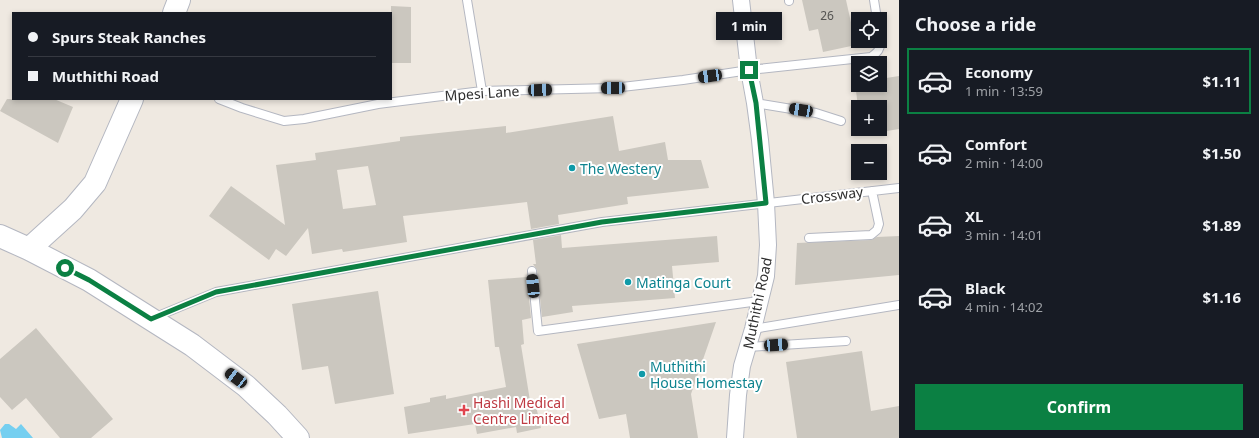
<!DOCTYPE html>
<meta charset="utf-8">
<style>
:root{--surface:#171b24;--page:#242831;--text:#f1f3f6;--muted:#9ea1a6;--line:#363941;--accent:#0b8043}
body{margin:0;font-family:"Noto Sans",sans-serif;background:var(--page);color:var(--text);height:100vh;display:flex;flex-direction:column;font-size:15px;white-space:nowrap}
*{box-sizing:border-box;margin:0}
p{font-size:13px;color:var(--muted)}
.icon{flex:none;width:22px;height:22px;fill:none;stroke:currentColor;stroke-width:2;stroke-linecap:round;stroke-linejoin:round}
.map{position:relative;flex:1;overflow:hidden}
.drawer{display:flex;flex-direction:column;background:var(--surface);width:360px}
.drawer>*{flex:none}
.top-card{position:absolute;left:12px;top:12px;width:380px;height:88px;border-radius:0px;box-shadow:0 2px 6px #0003;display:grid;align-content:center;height:88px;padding:0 16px;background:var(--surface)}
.controls{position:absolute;left:851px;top:12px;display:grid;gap:8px}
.controls a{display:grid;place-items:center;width:36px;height:36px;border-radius:0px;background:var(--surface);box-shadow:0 2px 6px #0003;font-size:20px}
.end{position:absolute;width:18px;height:18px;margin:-9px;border:5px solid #0b8043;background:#fff;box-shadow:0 0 0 2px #fff}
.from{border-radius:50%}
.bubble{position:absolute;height:28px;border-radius:0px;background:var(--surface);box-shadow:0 2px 6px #0003;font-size:13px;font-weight:700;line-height:28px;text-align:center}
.car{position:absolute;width:12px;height:24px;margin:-12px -6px;border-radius:5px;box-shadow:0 0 3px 1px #0007;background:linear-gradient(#222 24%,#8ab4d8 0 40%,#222 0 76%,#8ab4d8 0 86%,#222 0)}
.top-card b{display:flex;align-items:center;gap:14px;height:38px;font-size:15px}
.top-card b+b{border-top:1px solid var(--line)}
.top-card i{width:10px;height:10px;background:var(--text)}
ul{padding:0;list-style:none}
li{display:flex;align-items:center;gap:12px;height:66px;margin:0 8px 6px;padding:0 8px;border:2px solid transparent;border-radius:0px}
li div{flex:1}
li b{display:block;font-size:15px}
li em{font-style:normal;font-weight:700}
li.on{border-color:var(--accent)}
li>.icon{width:36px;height:36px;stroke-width:1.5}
h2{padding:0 16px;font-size:18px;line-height:48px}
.button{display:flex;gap:8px;margin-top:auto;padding:8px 16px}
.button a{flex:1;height:46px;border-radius:0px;background:var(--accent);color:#fff;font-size:16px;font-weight:700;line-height:46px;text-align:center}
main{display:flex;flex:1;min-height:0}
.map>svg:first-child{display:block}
.water{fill:#75cff0}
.building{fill:#cbc7bf;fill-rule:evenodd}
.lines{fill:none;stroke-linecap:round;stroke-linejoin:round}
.lane-casing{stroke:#b4b7c1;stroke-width:10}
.street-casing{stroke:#b4b7c1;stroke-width:18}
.secondary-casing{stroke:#b4b7c1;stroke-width:24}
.lane{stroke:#fff;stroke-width:8}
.street{stroke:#fff;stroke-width:16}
.secondary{stroke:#fff;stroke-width:22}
.route{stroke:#0b8043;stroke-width:5}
.culture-dot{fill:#0f9aa8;stroke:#fff;stroke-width:1.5}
.health-dot{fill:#e0444e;stroke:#fff;stroke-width:1.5}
.labels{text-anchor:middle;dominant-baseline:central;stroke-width:4;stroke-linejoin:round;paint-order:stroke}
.number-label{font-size:12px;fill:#555452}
.street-label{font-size:14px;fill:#2e2e2e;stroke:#fff}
.culture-label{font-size:14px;fill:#0d838f;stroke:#fff;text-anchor:start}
.health-label{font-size:14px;fill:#be3a42;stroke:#fff;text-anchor:start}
</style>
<main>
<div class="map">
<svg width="899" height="438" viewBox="0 0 899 438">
<rect width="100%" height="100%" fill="#efe9e1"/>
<path class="water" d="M5,424H9L16,429L21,424L33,438H2L0,430Z"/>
<path class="building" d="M802,0H846L856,45L823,52L818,29L809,31Z
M391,6L411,7V63H391Z
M899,76V129L863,135L862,129H880V107H858L855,83L858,82V85H880V79Z
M7,99H54L73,107L58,143L0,111Z
M613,116L619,151L665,142L668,160H701L709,188L627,197L628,204L558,215L559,224L531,229L527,202L403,216L407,242L343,252L342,249L312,254L308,228L286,256L276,249L269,260L209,216L231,186L285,225L276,165L316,160L315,153L400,141V137L506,126V133ZM368,166L376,205L343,209L337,170Z
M561,235L562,248L717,236L719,262L672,266L675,298L572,306L573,312L542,317L537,270L533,264H536L533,240Z
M899,236V275L795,285L797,243L871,240L877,237Z
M527,277L531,318L522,320L524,344L521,345L531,407L536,406L541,428L517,433L516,427L477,434L475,424L408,434L404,407L430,402V398L446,395V399L506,387L499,347H495L488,280Z
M378,291L394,394L335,404L328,366L302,370L292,304Z
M716,322L691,394L698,438H630L626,414L599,419L577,344Z
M36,328L113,419L91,438H60L26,398L12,410L0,397V359Z
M862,351L871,411L899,406V438H797L786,362Z"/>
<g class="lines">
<g class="lane-casing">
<path id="lane" d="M467,0L482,91
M789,0V1
M874,0L877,19
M219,99L242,108L284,121L304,119L378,104L482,91L613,88L683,80L749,70L871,57C878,52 881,49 880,40
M755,103L816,113L841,121
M809,238L871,235L877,230L879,224L872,191
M532,271L538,331L759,301
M153,318L216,292L602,222L899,188
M753,329L899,305
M748,347L846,341"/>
</g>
<g class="street-casing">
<path id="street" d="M735,438L738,395L742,366L753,329L766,276L768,245L766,203L760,140L755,103L749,70L741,0"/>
</g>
<g class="secondary-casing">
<path id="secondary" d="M174,13L179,0
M0,236L29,249L89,280L192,345L246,386L277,415L298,438
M29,249L73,209L95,183L132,99"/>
</g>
<use href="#lane" class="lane"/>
<use href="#street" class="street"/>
<use href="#secondary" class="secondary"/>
</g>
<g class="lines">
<path class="route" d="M65,268L89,280L151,319L216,292L602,222L766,203L756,103L749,70"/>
</g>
<g class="culture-dot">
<circle cx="572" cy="168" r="4"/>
<circle cx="628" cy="282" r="4"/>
<circle cx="642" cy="374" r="4"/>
</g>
<path class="health-dot" d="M462 404h4v4h4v4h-4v4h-4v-4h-4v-4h4z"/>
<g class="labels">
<g class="number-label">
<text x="827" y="15">26</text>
</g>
<g class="street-label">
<text transform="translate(482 93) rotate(-4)">Mpesi Lane</text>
<text transform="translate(832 195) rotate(-7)">Crossway</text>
<text transform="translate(757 303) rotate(-78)">Muthithi Road</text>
</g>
<g class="culture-label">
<text x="580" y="168">The Westery</text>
<text x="636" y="282">Matinga Court</text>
<text x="650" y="366">Muthithi<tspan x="650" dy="16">House Homestay</tspan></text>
</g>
<g class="health-label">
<text x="473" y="402">Hashi Medical<tspan x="473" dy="16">Centre Limited</tspan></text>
</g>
</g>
</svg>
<div class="controls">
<a><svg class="icon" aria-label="locate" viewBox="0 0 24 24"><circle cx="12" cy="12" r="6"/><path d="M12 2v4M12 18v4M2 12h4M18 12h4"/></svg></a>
<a><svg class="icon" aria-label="layers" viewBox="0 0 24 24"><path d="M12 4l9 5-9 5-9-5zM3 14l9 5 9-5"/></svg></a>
<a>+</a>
<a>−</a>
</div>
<i class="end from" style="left:65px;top:268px"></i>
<i class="end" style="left:749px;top:70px"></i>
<div class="bubble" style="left:716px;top:12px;width:66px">1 min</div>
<i class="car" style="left:710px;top:76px;rotate:262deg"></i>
<i class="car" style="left:613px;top:88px;rotate:269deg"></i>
<i class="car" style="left:540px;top:90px;rotate:88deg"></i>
<i class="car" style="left:801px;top:110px;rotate:279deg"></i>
<i class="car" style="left:533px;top:286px;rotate:354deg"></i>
<i class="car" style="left:776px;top:345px;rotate:86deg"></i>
<i class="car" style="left:236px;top:378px;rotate:307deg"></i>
<div class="top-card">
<b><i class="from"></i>Spurs Steak Ranches</b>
<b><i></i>Muthithi Road</b>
</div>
</div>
<section class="drawer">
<h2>Choose a ride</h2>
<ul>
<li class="on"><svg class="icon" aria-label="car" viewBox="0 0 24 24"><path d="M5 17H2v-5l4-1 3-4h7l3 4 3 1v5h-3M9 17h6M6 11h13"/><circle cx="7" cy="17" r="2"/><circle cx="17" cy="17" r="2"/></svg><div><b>Economy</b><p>1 min · 13:59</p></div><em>$1.11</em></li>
<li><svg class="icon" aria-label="car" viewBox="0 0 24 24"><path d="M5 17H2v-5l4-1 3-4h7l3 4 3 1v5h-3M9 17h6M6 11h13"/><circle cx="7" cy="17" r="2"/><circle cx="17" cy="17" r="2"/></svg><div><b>Comfort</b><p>2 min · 14:00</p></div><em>$1.50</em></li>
<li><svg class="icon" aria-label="car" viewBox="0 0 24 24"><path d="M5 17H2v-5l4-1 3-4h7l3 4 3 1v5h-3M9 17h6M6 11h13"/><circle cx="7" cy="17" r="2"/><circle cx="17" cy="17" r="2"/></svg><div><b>XL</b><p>3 min · 14:01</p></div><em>$1.89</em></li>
<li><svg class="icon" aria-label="car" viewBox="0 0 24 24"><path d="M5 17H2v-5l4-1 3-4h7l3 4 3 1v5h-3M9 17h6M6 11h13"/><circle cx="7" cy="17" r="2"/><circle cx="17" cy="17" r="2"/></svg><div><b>Black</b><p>4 min · 14:02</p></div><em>$1.16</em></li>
</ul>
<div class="button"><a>Confirm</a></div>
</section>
</main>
